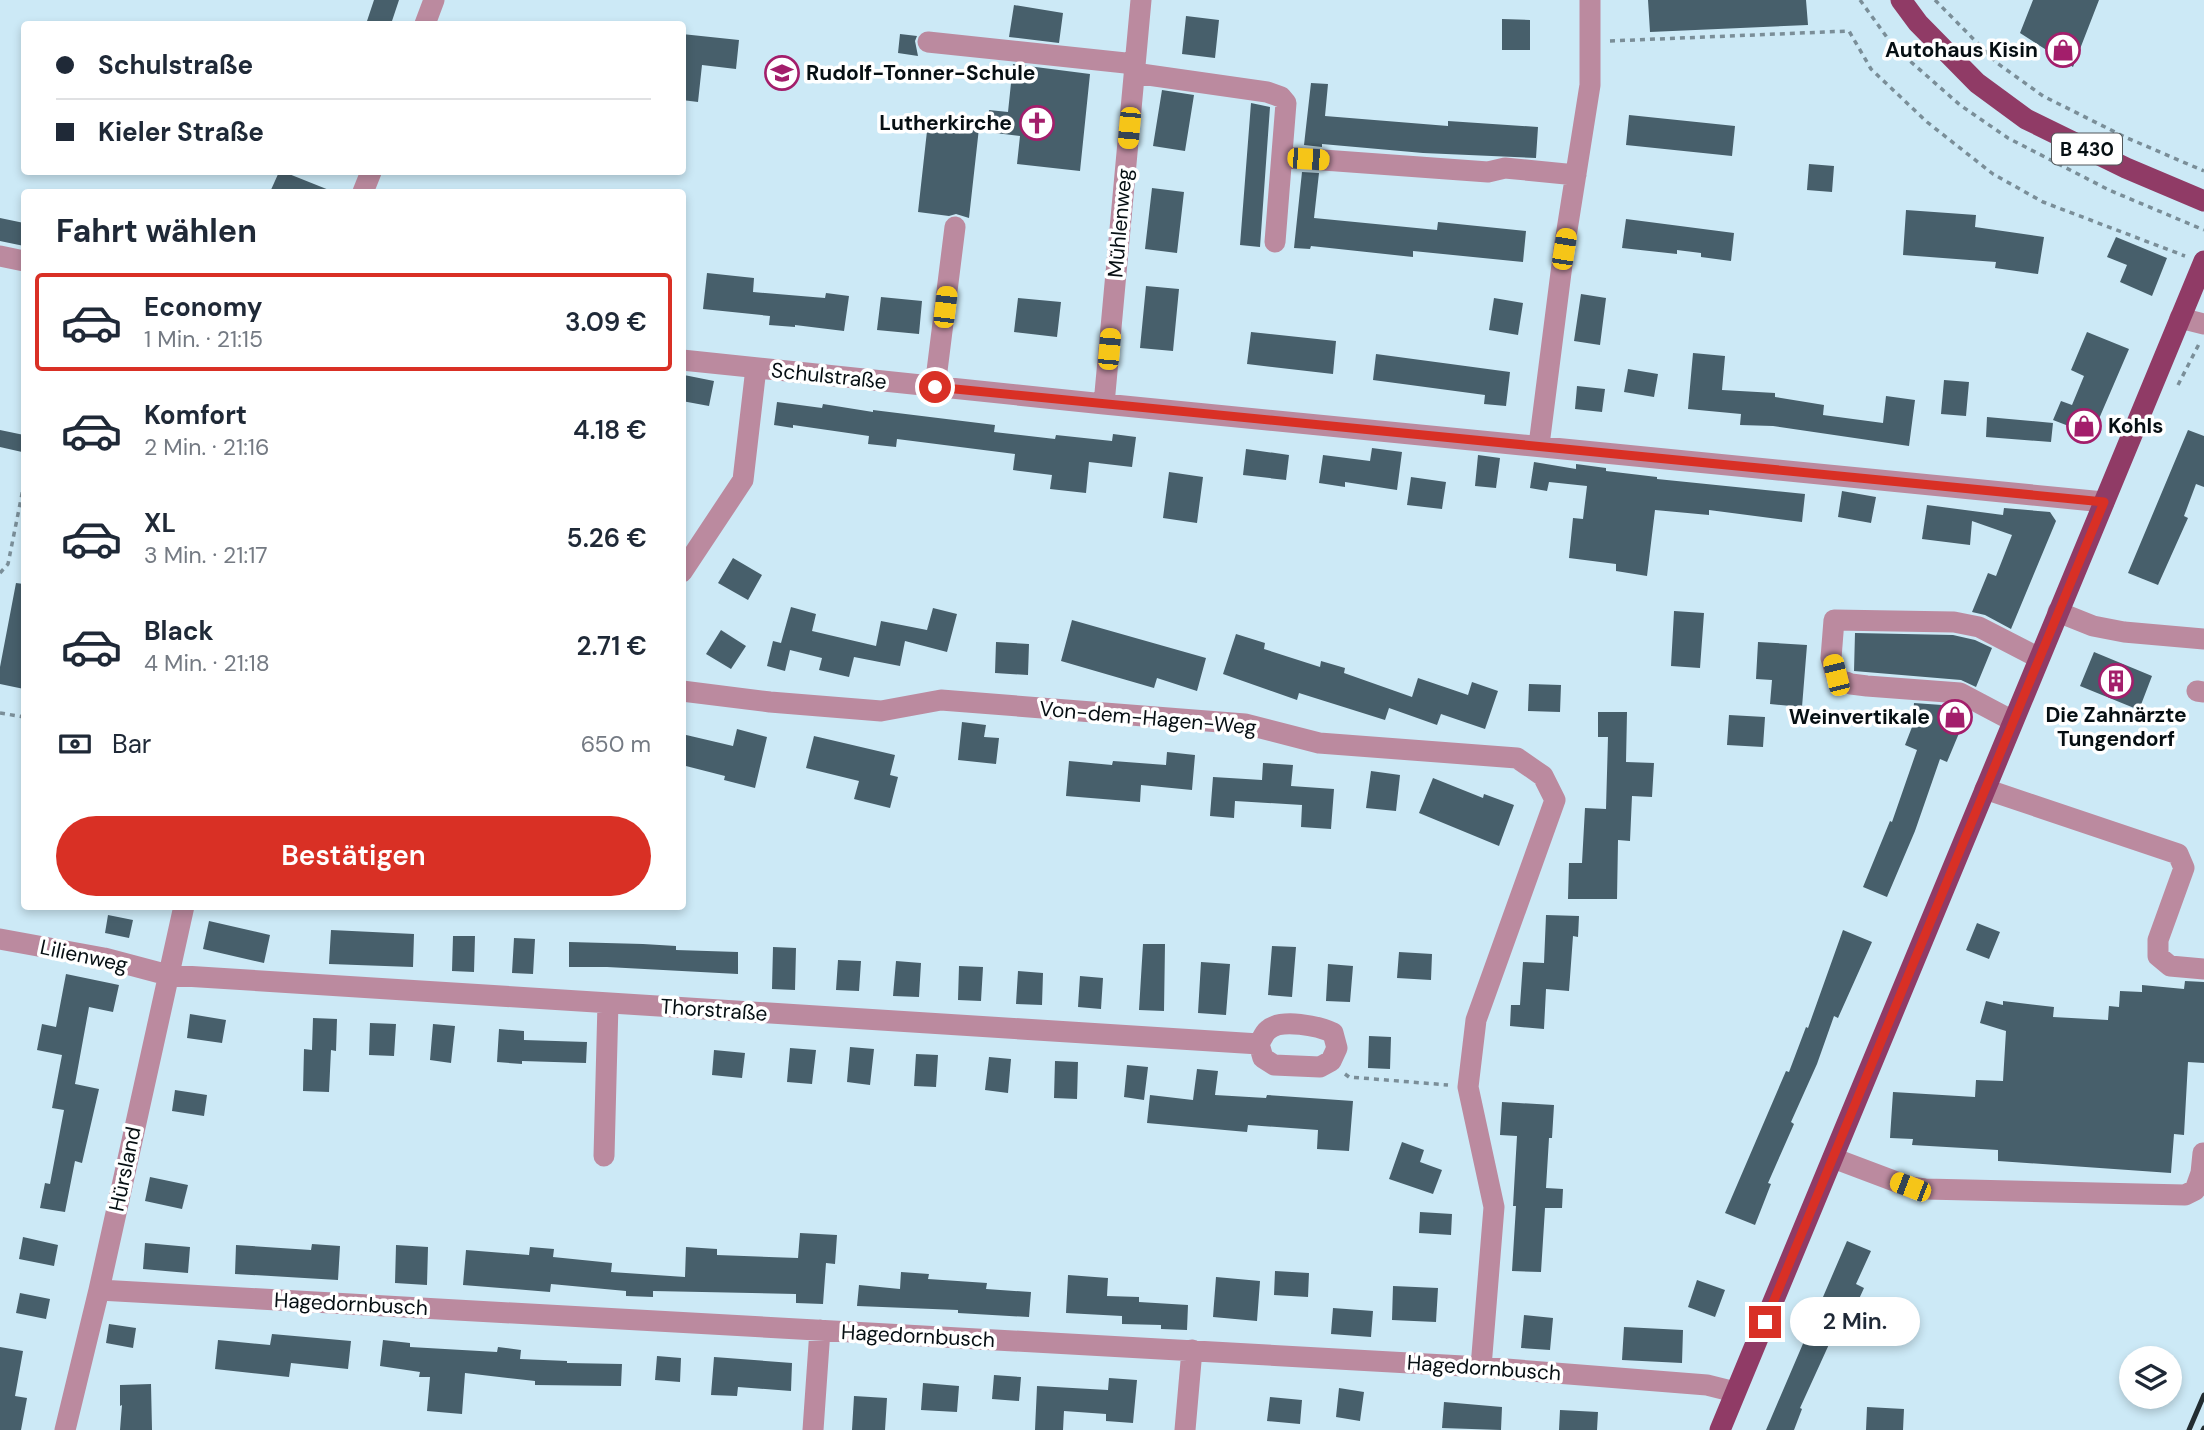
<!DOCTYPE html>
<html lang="de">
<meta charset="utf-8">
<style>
:root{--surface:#fff;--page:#f6f6f7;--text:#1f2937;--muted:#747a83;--line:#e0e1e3;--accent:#d93025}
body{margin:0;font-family:"DM Sans",sans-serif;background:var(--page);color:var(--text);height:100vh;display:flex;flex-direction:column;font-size:26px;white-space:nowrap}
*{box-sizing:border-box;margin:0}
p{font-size:23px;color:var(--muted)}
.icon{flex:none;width:38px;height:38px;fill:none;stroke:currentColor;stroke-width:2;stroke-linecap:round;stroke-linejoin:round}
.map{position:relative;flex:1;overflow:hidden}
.panel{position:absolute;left:21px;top:189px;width:665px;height:721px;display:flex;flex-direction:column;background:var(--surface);border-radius:7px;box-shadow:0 4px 10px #0003}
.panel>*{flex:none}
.guide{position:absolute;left:21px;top:21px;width:665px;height:154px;border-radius:7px;box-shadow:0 4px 10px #0003;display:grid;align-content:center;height:154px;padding:0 35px;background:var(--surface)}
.fabs{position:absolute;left:2119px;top:1346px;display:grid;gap:14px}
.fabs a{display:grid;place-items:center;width:63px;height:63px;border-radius:50%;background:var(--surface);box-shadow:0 4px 10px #0003;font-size:35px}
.end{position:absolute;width:32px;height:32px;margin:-16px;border:9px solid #d93025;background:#fff;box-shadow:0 0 0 4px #fff}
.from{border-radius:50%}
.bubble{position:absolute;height:49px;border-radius:24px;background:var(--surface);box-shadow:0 4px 10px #0003;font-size:23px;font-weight:600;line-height:49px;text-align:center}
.car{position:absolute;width:21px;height:42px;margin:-21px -10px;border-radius:9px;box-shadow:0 0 5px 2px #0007;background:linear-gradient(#f5c518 24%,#345 0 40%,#f5c518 0 76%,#345 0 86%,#f5c518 0)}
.guide b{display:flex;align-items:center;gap:24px;height:66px;font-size:26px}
.guide b+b{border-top:2px solid var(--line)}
.guide i{width:18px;height:18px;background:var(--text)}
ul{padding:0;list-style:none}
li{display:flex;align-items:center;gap:21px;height:98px;margin:0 14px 10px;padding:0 21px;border:4px solid transparent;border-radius:7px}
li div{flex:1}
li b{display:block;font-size:26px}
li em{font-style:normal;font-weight:600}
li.active{border-color:var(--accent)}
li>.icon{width:63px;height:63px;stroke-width:1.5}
h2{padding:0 35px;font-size:32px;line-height:84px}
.pay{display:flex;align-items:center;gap:18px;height:77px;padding:0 35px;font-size:26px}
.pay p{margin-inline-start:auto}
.button{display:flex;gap:14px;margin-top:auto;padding:14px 35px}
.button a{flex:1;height:80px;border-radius:42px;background:var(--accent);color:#fff;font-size:28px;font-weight:600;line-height:80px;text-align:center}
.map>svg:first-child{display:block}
.building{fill:#475f6b}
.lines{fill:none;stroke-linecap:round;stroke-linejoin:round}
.path{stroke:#7a8e98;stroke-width:3.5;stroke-dasharray:5 5;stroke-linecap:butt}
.minor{stroke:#bb8a9f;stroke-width:21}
.major{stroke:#903b66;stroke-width:21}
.rail{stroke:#212c31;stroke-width:5}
.route{stroke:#d93025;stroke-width:9}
.labels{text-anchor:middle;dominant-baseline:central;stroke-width:7;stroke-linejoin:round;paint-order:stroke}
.shield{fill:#fff;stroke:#51575a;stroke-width:2}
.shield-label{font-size:19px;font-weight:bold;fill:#060f13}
.poi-label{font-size:21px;font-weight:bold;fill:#060f13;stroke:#fff;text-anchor:end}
.street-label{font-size:21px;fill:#060f13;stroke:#fff}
</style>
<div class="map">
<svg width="2204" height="1430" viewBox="0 0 2204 1430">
<rect width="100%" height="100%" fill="#cce9f6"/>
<path class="building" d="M374,0H399L391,24H366Z
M1648,0H1806L1808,25L1650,32Z
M2033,0H2099L2073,67L2020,33Z
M1014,5L1063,13L1059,43L1009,37Z
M1186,16L1219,20L1215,58L1182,54Z
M1502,19L1530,20V50H1502Z
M682,34L739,40L736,69L702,65L698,102L682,100Z
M900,34L917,36L915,41L918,56L898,53Z
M1013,64L1090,74L1080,171L1017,164L1020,136L987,132L989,110L1008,112Z
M1311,83L1328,84L1325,116L1448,126V121L1538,127L1536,158L1423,153L1322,144V147L1304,145Z
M1162,90L1194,95L1185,151L1153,146Z
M1251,103L1270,107L1260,247L1240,245Z
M1629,115L1735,126L1732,156L1626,145Z
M928,122L979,128L969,218L956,214L949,216L918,212Z
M1809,164L1834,166L1832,192L1807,190Z
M279,172H284L334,192H270Z
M1302,172L1319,173L1314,218L1437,230L1438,222L1526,231L1523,262L1413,251V257L1311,246L1310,249L1294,248Z
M1152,188L1184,192L1177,253L1145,249Z
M1906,210L1976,215L1975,227L2044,237L2038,274L1995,268L1996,262L1903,255Z
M0,218L24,223V246L0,241Z
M1626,219L1734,233L1731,261L1701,257V253L1677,250V254L1622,248Z
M2116,237L2167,258L2152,296L2120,282L2127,265L2107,257Z
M707,273L754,278L753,292L825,298L826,293L849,296L844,331L795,325V327L769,325L770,316L703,309Z
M1146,286L1179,289L1173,351L1140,348Z
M1581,294L1606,298L1600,345L1574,341Z
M881,297L922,301L919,334L877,330Z
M1018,298L1061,302L1057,337L1014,332Z
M1494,298L1523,303L1518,335L1489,330Z
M1251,332L1336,341L1333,374L1247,364Z
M2087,332L2129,349L2092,435L2053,420L2061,401L2072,405L2084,376L2071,370Z
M1693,353L1725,356L1722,390L1775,393V397L1824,405L1823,415L1883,423L1886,396L1915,400L1909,446L1773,426L1740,425L1741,414L1688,409Z
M1376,354L1510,372L1506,406L1484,404L1485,395L1373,380Z
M1628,369L1658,374L1654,397L1624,392Z
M684,375L714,381L709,406L682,401Z
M1944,380L1969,382L1966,416L1941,414Z
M1577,386L1605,389L1602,412L1575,409Z
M777,402L822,408L823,404L873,412V410L995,425L994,432L1055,439L1056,435L1112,441L1113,434L1136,437L1132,467L1089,462L1086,493L1050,489L1052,475L1013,470L1015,454L897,439L896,447L868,444L869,436L793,425V428L774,425Z
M1987,417L2053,423L2051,442L1986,437Z
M0,430L24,435L22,452L0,447Z
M2188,430L2204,436V487L2196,484L2184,516L2188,518L2158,585L2128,573Z
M1372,448L1402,452L1397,490L1345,482V487L1319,483L1323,455L1370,461Z
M1246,449L1289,455L1286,480L1243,475Z
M1478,455L1500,458L1496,488L1475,486Z
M1534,462L1576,469V464L1606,468V471L1657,477V479L1805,494L1802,522L1709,510V515L1655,510L1647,576L1616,571V564L1569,558L1573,518L1583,519L1587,486L1549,482L1547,491L1530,488Z
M1169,472L1203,477L1197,523L1163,518Z
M1411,477L1446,482L1442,509L1407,505Z
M1842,491L1876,497L1871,523L1838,517Z
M1927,505L2003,515L2004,508L2050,512L2056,521L2011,629L1985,615L1972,612L1988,573L1996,576L2012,535L1972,521L1970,545L1922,539Z
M733,558L762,575L748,600L718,583Z
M16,583L24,584V689L0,684V667Z
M791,607L816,614L812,631L876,646L881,621L927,630L933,608L957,614L947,652L905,641L900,666L854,657L849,677L819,670L822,658L790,650L785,671L767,666L773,641L781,643Z
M1674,611L1704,613L1700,668L1671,666Z
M1072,620L1206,658L1197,691L1157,678L1154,688L1061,661Z
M721,630L746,646L731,669L706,654Z
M1855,633L1953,635L1975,640L1992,648L1976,687L1961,680L1854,671Z
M1236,634L1265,643L1264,649L1320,667L1321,661L1345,668L1344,673L1412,697L1418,678L1468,695L1472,682L1498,691L1485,729L1441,714L1437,725L1389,708L1385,720L1299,693L1297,700L1223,674Z
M996,642L1029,644L1028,675L995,673Z
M1758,642L1807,645L1802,707L1770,704L1772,680L1756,679Z
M2094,652L2152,676L2139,710L2080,686Z
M1529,684L1561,685L1560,712L1528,711Z
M1914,703L1956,706L1966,711L1967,714L1947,762L1940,759L1915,831L1887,897L1863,887L1890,821L1892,822L1917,750L1905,745L1912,727Z
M1598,712H1627L1626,762L1654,763L1652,797L1632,796L1630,841L1618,840L1617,899H1568L1569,863H1582L1585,808L1606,809L1608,737H1598Z
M1729,715L1765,717L1763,747L1727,745Z
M962,722L986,725L984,737L999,738L996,764L958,760Z
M737,729L767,737L755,788L724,780L725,776L682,765V734L733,746Z
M814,736L895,755L890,775L898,777L890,808L854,799L859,781L806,768Z
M1167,752L1195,755L1192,790L1141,785L1140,802L1066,796L1069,761L1112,765L1113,761L1166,765Z
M1263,763L1293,765L1291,786L1334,789L1331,829L1301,827L1302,805L1235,801L1234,818L1210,816L1213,777L1262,780Z
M1371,771L1400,775L1396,811L1366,808Z
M1433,778L1483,798L1484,794L1514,805L1499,846L1419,813Z
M108,915L133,920L129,938L105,933Z
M1546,915L1579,916L1578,937L1573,936L1569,991L1546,989L1544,1029L1510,1026L1511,1005H1520L1523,962L1544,963Z
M209,921L270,935L264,963L203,949Z
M1977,923L2000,932L1989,959L1966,950Z
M331,930L414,934L413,967L329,964Z
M1843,930L1872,942L1838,1018L1834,1016L1817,1064L1791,1122L1794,1124L1768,1183L1771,1184L1755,1225L1725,1213L1786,1071L1789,1072L1806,1027L1808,1028Z
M453,936H475L474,972L452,971Z
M514,938L535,939L533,974L512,973Z
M569,942L643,944L676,946V950L738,952V974L607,967H569Z
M1143,944H1165L1164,1011L1139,1010Z
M1272,946L1296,947L1292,997L1268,995Z
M773,947L796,948L795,990L772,989Z
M1399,952L1432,954L1431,980L1397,978Z
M838,960L861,961L859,991L836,990Z
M896,961L921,963L919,997L893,996Z
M1201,962L1230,964L1226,1015L1198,1013Z
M1328,964L1353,966L1350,1002L1326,1001Z
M959,966L983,967L981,1001L958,1000Z
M1018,971L1043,973L1042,1005L1016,1004Z
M66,974L119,985L113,1012L89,1007L75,1084L99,1089L82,1163L75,1161L65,1212L40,1208L45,1183L50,1184L64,1110L52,1108L62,1055L37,1050L42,1024L56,1027Z
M1080,976L1103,978L1101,1009L1078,1007Z
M2185,981L2204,982V1063L2188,1062L2184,1135L2174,1134L2171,1173L1998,1161V1150L1912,1145L1913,1139L1890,1138L1893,1092L1975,1097L1976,1080L2003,1081L2006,1031L1980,1023L1986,1001L2003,1005V1001L2054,1007L2053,1017L2108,1020L2109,1006L2119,1007L2120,991L2142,992V985L2184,989Z
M190,1014L226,1020L222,1043L187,1038Z
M313,1018L337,1019L336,1051L331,1050L329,1092L303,1091L304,1049L312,1050Z
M370,1023L396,1024L394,1056L369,1055Z
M433,1024L455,1026L451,1063L430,1060Z
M499,1029L524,1031V1040L587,1042L586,1063L522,1061V1064L497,1062Z
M1369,1036L1391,1037L1390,1069L1368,1068Z
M850,1047L874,1049L870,1085L847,1082Z
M790,1048L816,1050L812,1084L787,1082Z
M714,1050L745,1053L742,1078L712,1075Z
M916,1054L938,1055L936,1087L914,1086Z
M989,1057L1011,1059L1008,1093L985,1090Z
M1055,1061L1078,1062L1077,1099L1054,1098Z
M1127,1065L1148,1067L1144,1100L1124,1097Z
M1197,1069L1218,1071L1215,1095L1266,1098L1267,1095L1353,1101L1349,1151L1317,1149L1318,1130L1248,1125L1247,1132L1147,1123L1150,1095L1193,1100Z
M175,1090L207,1095L204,1116L172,1111Z
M1502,1102L1554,1105L1552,1138H1549L1546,1188L1563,1189L1562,1208H1545L1541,1272L1512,1271L1516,1206H1513L1517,1136L1500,1135Z
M1402,1142L1424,1150L1420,1162L1442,1170L1433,1194L1389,1179Z
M150,1177L188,1185L182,1209L145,1201Z
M1420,1212L1452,1214L1451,1235L1419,1233Z
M800,1233L837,1235L835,1264L826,1263L823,1304L796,1303V1294L653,1291V1297L626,1296V1291L551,1284L550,1292L463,1285L466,1250L529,1255L530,1247L554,1249L553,1257L612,1263L611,1272L685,1277L686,1247L717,1249V1255L798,1258Z
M23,1237L58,1245L54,1266L19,1259Z
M1847,1241L1871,1251L1856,1284L1864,1288L1854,1310L1846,1307L1800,1408L1802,1409L1794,1430H1766Z
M145,1243L190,1247L188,1273L143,1269Z
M312,1244L340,1246L338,1280L235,1274L236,1245L311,1250Z
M396,1245L428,1247L427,1285L395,1283Z
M1275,1271L1309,1273L1308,1297L1274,1295Z
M901,1272L929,1274L928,1279L987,1283L986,1289L1031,1292L1029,1317L958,1313V1310L857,1306L859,1285L900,1289Z
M1068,1275L1108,1278L1107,1296L1139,1297V1302L1188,1305L1187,1330L1161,1329V1325L1122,1324V1316L1066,1313Z
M1216,1277L1260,1281L1257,1321L1213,1317Z
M1697,1280L1725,1290L1715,1317L1688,1307Z
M1393,1286L1438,1288L1436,1322L1392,1320Z
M20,1293L50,1299L46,1319L16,1313Z
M1333,1308L1373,1311L1371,1337L1331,1334Z
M1524,1315L1553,1318L1550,1350L1521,1348Z
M109,1324L136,1328L133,1348L106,1343Z
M1624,1327L1683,1330L1682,1363L1622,1360Z
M272,1334L351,1341L348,1369L291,1363L289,1377L215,1369L218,1340L270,1345Z
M383,1340L410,1343V1347L497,1352L498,1347L521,1350L520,1359L567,1361V1363L622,1364L621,1386L535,1385V1381L465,1373L462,1414L427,1411L430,1377H419L420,1372L380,1366Z
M0,1347L23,1351L15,1396L27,1398L21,1430H0Z
M657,1356L681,1358L680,1382L655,1380Z
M714,1357L792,1363L791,1391L738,1387L737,1396L711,1395Z
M994,1375L1021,1377L1019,1401L992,1399Z
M1109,1378L1137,1380L1133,1423L1106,1421V1414L1064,1411L1063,1430H1035L1037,1386L1108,1390Z
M923,1383L959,1386L957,1412L921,1410Z
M151,1384L152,1430H120L122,1405L120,1406V1385Z
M1339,1388L1364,1392L1360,1421L1336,1417Z
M854,1396L887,1398L885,1430H852Z
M1270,1397L1302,1400L1300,1424L1267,1421Z
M1444,1402L1502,1407L1501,1430L1442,1428Z
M1867,1407L1904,1409L1903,1430H1866Z
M1560,1410L1598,1412L1597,1430H1559Z"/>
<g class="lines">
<path class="path" d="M1860,0L1894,47L1960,105L2008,138L2109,190L2204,230
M1935,0L1997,63L2043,96L2125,137L2204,171
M1610,41L1849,31L1871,69L1927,122L1993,174L2043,202L2185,256
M2178,385L2200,342
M0,573L8,564L24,484
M0,713L24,717
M1345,1074L1349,1077L1448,1085"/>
<path class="minor" d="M425,24L434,0
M928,42L1135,64
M1134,73L1267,92L1281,97L1286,103L1275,242
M1282,157L1488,172L1505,168L1576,175
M363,192L371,172
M0,256L24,261
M2180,318L2204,324
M682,360L1104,404L2104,502
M935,387L955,227
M1104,404L1141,0
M1539,445L1564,249L1590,85V0
M682,572L743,480L756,368
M2058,612L2093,626L2124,632L2204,639
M682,691L770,702L881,711L941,700L1245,724L1319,743L1517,758L1543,776L1555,800L1476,1020L1468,1087L1494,1207L1481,1367
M2197,691L2204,692
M2013,721L1960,693L1867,686L1851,684L1841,680L1836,675L1831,658L1834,620L1954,622L1979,627L2039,658
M1985,789L2178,854L2184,868L2158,940V956L2170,966L2204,969
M0,939L104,958L168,975L1259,1044C1262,1039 1264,1033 1268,1030C1281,1018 1319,1026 1333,1033L1337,1048L1331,1061L1320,1067L1274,1065L1263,1058L1259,1044
M604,1156L608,1003
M1833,1158L1910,1187L1925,1189L2185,1195L2195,1190L2201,1173L2203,1153
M99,1290L1481,1367L1707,1385L1735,1392
M65,1430L99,1290L184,906
M813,1430L820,1330
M1185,1430L1192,1350"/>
<path class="major" d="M1901,0L1918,23L1977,83L2026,119L2126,168L2204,201
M1720,1430L2204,261"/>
<path class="rail" d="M2189,1430L2204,1395
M2203,1430L2204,1428"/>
</g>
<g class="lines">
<path class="route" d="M935,387L2104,502L1765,1322"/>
</g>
<defs>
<g id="shop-ring" transform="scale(1.75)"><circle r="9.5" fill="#fff" stroke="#a31e6b" stroke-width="1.5"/><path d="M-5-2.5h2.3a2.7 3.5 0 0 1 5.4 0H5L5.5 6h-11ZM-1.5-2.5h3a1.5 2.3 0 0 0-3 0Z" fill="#a31e6b"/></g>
<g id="school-ring" transform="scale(1.75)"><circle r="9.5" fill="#fff" stroke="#a31e6b" stroke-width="1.5"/><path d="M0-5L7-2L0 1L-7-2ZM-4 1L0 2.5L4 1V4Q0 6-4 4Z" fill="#a31e6b"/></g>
<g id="church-ring" transform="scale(1.75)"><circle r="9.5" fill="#fff" stroke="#a31e6b" stroke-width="1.5"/><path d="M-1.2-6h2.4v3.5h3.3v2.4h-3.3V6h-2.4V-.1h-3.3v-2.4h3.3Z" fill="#a31e6b"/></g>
<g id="building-ring" transform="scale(1.75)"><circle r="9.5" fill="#fff" stroke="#a31e6b" stroke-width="1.5"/><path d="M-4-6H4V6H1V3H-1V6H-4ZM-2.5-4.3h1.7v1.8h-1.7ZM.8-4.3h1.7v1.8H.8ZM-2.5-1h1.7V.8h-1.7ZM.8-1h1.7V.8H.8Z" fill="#a31e6b"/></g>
</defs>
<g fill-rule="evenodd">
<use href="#shop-ring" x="2063" y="50"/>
<use href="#school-ring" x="782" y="73"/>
<use href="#church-ring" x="1037" y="123"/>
<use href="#shop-ring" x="2084" y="426"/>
<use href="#building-ring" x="2116" y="681"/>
<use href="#shop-ring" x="1955" y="717"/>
</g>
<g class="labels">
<rect class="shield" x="2052" y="133.5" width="70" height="31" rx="5"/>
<g class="shield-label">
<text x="2087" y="149">B 430</text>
</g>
<g class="poi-label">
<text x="2038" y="50">Autohaus Kisin</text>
<text x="806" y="73" text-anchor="start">Rudolf-Tonner-Schule</text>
<text x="1012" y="123">Lutherkirche</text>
<text x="2108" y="426" text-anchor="start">Kohls</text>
<text x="2116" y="715" text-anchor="middle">Die Zahnärzte<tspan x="2116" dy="24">Tungendorf</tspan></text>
<text x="1930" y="717">Weinvertikale</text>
</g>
<g class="street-label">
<text transform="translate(1120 223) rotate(-85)">Mühlenweg</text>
<text transform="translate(829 376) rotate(6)">Schulstraße</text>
<text transform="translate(1148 718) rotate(5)">Von-dem-Hagen-Weg</text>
<text transform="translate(84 956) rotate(12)">Lilienweg</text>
<text transform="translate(714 1010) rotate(4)">Thorstraße</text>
<text transform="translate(125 1169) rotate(-78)">Hürsland</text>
<text transform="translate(351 1304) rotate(3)">Hagedornbusch</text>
<text transform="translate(918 1336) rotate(3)">Hagedornbusch</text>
<text transform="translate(1484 1368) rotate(4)">Hagedornbusch</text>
</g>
</g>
</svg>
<div class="fabs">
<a><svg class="icon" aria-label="layers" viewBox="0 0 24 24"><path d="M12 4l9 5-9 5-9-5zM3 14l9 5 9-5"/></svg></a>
</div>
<i class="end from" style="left:935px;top:387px"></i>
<i class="end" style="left:1765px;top:1322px"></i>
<div class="bubble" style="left:1790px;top:1297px;width:130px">2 Min.</div>
<i class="car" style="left:1129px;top:128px;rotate:185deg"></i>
<i class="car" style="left:1308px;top:159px;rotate:94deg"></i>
<i class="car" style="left:1564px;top:249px;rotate:9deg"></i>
<i class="car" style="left:945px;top:307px;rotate:7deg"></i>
<i class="car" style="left:1109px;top:349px;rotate:5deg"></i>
<i class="car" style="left:1836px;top:675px;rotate:346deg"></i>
<i class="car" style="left:1910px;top:1187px;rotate:291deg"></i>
<div class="guide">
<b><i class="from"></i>Schulstraße</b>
<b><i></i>Kieler Straße</b>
</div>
<section class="panel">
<h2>Fahrt wählen</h2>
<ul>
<li class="active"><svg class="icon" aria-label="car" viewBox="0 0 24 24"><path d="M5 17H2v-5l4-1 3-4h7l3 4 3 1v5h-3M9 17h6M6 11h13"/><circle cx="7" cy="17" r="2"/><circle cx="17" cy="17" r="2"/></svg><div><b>Economy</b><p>1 Min. · 21:15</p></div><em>3.09 €</em></li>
<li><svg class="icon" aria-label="car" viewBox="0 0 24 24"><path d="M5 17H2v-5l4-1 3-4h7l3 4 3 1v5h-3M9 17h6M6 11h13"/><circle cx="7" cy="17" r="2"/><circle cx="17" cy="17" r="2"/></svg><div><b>Komfort</b><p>2 Min. · 21:16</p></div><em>4.18 €</em></li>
<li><svg class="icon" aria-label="car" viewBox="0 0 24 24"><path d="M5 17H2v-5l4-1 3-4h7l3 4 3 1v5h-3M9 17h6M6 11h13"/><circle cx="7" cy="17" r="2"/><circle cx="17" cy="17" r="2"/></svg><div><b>XL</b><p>3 Min. · 21:17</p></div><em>5.26 €</em></li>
<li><svg class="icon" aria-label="car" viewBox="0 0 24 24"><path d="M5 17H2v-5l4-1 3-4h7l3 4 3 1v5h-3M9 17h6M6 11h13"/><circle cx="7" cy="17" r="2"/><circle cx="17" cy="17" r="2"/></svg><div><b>Black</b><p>4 Min. · 21:18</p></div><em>2.71 €</em></li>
</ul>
<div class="pay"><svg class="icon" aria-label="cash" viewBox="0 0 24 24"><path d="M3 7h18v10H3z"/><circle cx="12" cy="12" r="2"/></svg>Bar<p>650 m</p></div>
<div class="button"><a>Bestätigen</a></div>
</section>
</div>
